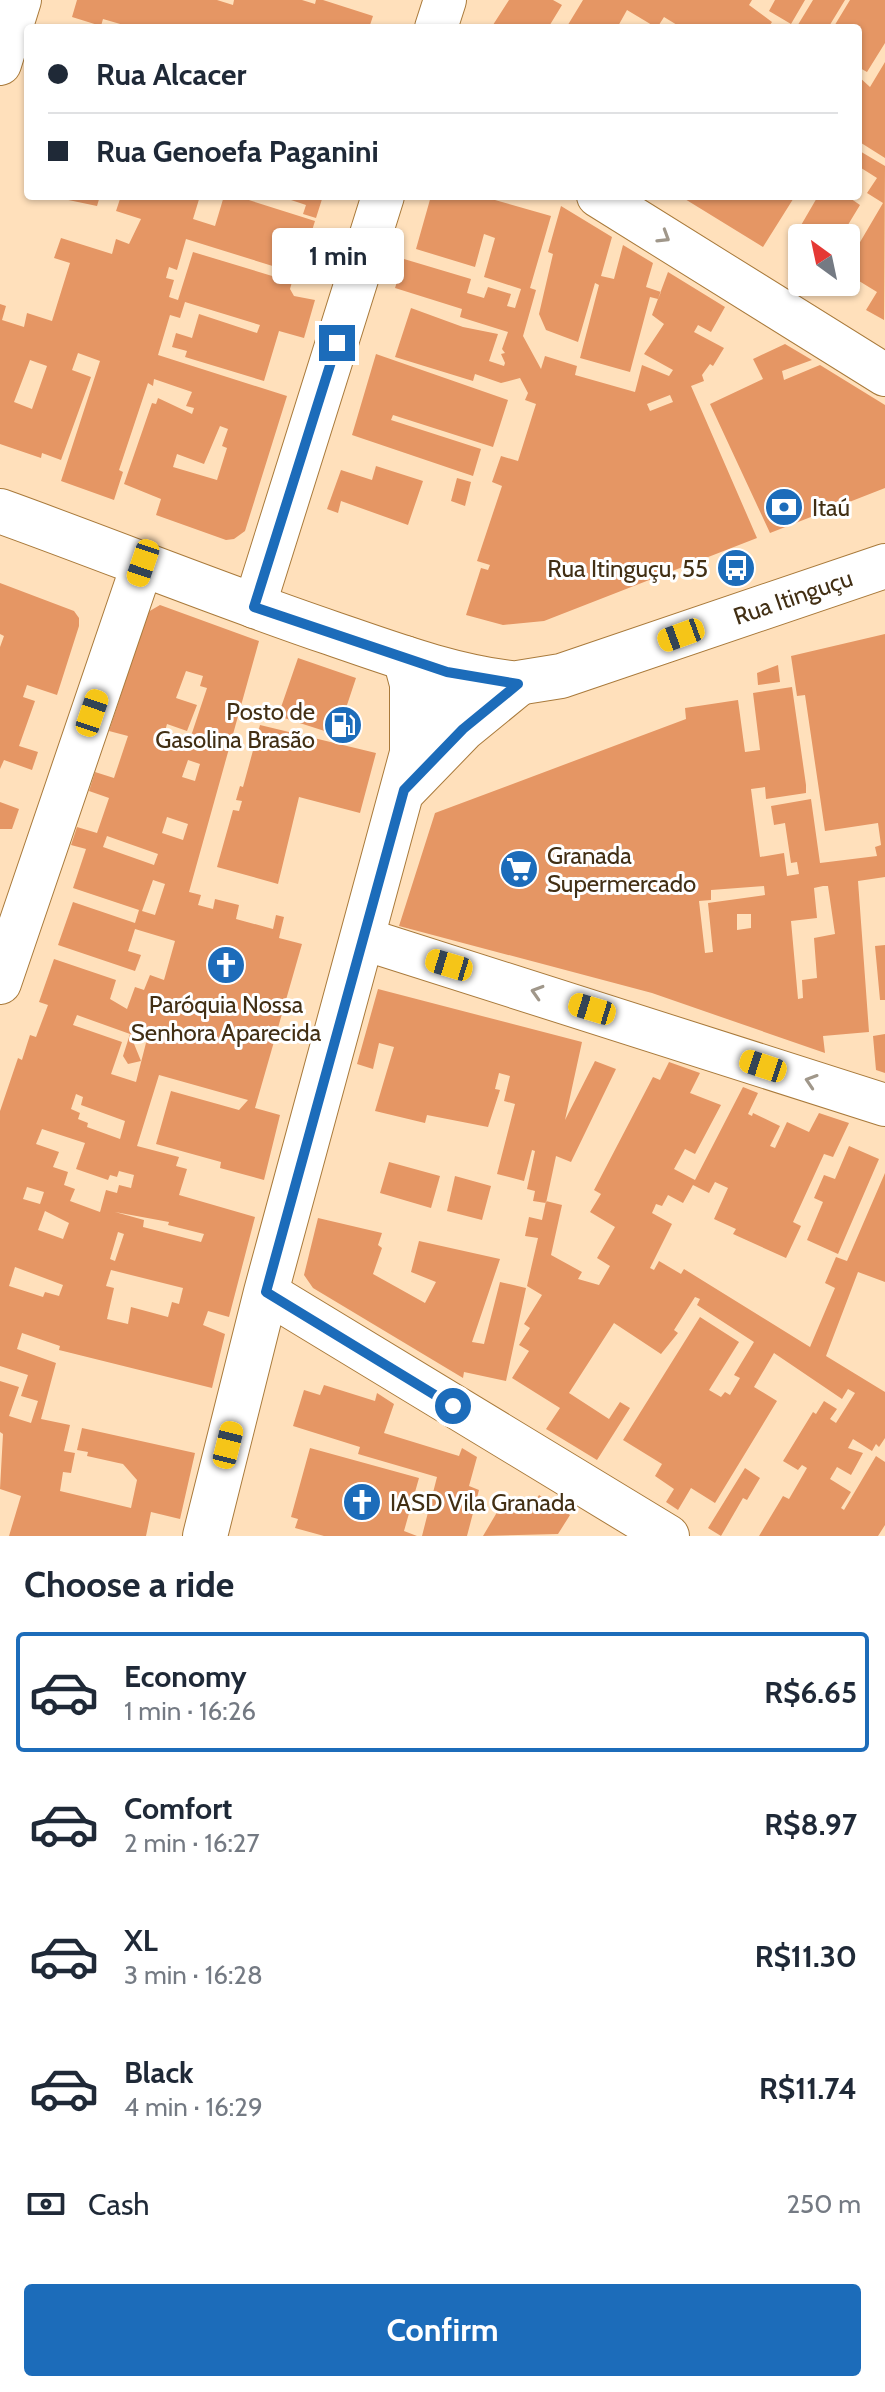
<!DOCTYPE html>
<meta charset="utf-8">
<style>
:root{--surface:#fff;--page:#f6f6f7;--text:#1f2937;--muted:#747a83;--line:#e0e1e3;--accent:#1c6cba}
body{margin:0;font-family:Cabin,sans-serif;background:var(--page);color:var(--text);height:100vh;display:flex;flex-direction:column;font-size:30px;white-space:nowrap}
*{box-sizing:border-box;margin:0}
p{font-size:26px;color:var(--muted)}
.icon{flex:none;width:44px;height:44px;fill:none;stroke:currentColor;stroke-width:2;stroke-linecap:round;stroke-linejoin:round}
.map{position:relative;height:1536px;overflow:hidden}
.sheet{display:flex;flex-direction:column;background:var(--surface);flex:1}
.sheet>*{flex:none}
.banner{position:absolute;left:24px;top:24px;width:838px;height:176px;border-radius:8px;box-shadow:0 2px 6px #0004;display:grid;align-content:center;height:176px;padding:0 24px;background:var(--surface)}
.needle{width:52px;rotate:327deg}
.buttons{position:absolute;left:788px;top:224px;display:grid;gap:16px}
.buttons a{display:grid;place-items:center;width:72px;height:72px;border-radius:8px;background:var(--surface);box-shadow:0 2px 6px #0004;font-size:40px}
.end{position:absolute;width:36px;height:36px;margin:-18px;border:10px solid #1c6cba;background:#fff;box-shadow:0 0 0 4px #fff}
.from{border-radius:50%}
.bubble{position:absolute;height:56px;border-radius:8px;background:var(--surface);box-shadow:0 2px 6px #0004;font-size:26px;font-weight:700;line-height:56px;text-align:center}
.car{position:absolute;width:24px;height:48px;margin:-24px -12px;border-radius:10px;box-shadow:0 0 6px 2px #0007;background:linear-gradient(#f5c518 24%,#345 0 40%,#f5c518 0 76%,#345 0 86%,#f5c518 0)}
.banner b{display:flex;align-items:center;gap:28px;height:76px;font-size:30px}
.banner b+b{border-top:2px solid var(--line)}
.banner i{width:20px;height:20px;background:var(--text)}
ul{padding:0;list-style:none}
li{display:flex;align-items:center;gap:24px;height:120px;margin:0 16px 12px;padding:0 8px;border:4px solid transparent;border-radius:8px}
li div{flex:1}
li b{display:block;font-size:30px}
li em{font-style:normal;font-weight:700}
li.active{border-color:var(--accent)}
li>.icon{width:72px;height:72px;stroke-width:1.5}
h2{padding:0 24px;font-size:36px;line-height:96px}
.pay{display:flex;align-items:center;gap:20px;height:88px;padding:0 24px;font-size:30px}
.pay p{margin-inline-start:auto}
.button{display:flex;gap:16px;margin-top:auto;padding:16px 24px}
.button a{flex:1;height:92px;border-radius:8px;background:var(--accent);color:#fff;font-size:32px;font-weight:700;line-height:92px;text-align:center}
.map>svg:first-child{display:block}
.building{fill:#e59664;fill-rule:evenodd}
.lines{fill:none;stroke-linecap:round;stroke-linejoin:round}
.minor-casing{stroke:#a97a3b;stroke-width:44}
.tertiary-casing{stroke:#a97a3b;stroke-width:46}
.secondary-casing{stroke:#a97a3b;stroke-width:46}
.minor{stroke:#fff;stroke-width:42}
.tertiary{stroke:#fff;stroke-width:44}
.secondary{stroke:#fff;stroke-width:44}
.oneway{stroke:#a0978a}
.route{stroke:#1c6cba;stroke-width:10}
.labels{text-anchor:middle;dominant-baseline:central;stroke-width:6;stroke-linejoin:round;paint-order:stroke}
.poi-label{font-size:24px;fill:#422f14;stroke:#fff;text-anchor:start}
.street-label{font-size:24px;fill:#422f14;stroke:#fff}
</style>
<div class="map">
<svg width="885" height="1536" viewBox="0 0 885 1536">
<rect width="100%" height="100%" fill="#ffe0bb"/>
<path class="building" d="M77,0H217L233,5L234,0H302L315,4L316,0H323L373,16L369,28H134L103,19L101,26L72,17Z
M509,0H553L562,5L548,28H491Z
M583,0H752L749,5L772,22L768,28H682L664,17L657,28L627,10L617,28H566Z
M775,0H805L791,24L769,11Z
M813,0H845L828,28H796Z
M850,0H885V43L867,72L858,67V28H833Z
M885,62V158L858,141V76L870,87Z
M858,150L885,166L884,320L866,310L877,292L846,273V266L883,203L867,193L877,178L858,166Z
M100,196L97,206L54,197V196Z
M121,196H200L193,219L215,226L224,196H236L315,221L304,256L326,263L321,281L186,239L177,270L169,267L166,278L174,280L169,297L178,300L193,252L292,282L290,289L294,296L315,300L304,338L279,331L264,381L185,357L187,351L172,347L176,333L192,338L199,314L257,333L260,325L185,302L180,318L170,315L158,355L287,396L245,531L234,539L226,540L156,515L161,499L124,484L152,403L156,404L158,398L192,414L194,408L186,406L192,392L154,379L153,386L148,383L119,470L123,472L114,500L61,481L100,361L78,353L72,370L91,377L61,460L42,453L41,458L0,444V304L6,306L2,320L24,327L27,313L52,321L70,263L54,258L61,238L112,254L116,239L129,244L141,219L116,211ZM30,360L47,366L32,409L14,402ZM220,426L228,429L222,446L227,448L217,480L173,467L177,454L204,464Z
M279,196H323L316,218L303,214L306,205Z
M431,196H493L495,200L551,216L530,288L536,290L523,336L541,369L545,356L577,366L575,375L635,392L642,365L669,376L673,370L644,354L664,324L652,315L668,272L725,307L711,332L698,325L694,332L724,348L713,366L710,364L702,375L704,381L691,386L757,538L544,621L503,625L466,615L481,568L488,570L490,565L477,561L502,486L492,482L501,456L518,461L536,404L525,400L528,393L520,378L501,383L475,374L473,381L395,357L411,308L463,327L498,334L489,361L504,366L505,363L501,354L505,353L502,349L508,332L460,317L462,309L395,288L404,259L471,279L467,293L484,298L488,287L511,294L507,306L515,308L521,289L484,277L495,238L484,234L475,267L416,249ZM670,395L673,402L650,411L647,404Z
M680,196H795L763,247Z
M818,196H847L860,205L840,238H802V245L793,239Z
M561,206L612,237L601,276L614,279L623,245L653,263L646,287L661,292L658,299L650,297L630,372L580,358L599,285L595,283L578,342L546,330L539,314L553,254L548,252Z
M785,344L812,360L782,371L784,380L820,365L885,405V488L770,533L710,404L763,379L753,359Z
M376,354L508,400L493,447L393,415L391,420L481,449L473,476L352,435Z
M376,466L423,481L408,525L341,501L338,513L327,509L341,470L372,480Z
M457,478L471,482L465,506L451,501Z
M0,583L74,611L79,618V626L57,695L27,685L23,697L35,701L19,746L38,752L32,770L4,760L0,769V647L4,636L0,634Z
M160,605L259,641L189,892L201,895L198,905L213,909L215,899L239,905L236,919L273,929L276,915L284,917L279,938L302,944L255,1108L280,1115L264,1180L220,1168L221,1162L156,1144L171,1091L239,1110L248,1100L159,1075L137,1146L179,1157L176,1166L187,1169L179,1195L255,1217L229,1317L208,1311L203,1325L225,1334L212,1388L59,1350L60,1346L22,1333L17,1349L56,1363L41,1419L70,1425L64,1451L75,1453L71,1473L63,1472L60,1491L131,1508L137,1480L123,1464L87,1456L88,1452L77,1450L82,1428L195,1453L180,1519L151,1512L146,1536H9L21,1496L0,1489L3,1434L0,1432V1381L19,1387L9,1416L31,1423L38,1401L21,1396L28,1375L0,1366V1111L18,1058L22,1060L30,1035L36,1037L48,1005L39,1002L54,959L116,980L110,999L127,1009L135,987L144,990L150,975L164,980L175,941L135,929L128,951L141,955L135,971L58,945L73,902L135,923L139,910L73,888L86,849L71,845L77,827L97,833L109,798L89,791L95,772L114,778L128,736L109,731L148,612ZM186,671L203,676L200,686L207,688L190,739L165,731L167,724L187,731L197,705L176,698ZM188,760L200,764L195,781L182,777ZM167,817L188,824L183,840L162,833ZM107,836L158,854L154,865L103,847ZM153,880L165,884L155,915L142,911ZM77,1015L130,1034L123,1056L128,1064L141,1061L130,1034L147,1039L136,1082L111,1074L122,1042L73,1025ZM76,1094L83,1097L81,1105L125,1121L120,1139L87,1127L88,1123L78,1119L80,1113L71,1109ZM42,1129L85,1143L76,1169L108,1180L110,1175L117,1177L119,1171L134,1175L131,1188L119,1185L117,1193L106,1190L100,1212L70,1201L75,1189L64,1185L68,1172L53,1167L59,1152L36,1144ZM27,1187L44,1192L40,1204L23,1199ZM45,1211L69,1223L63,1239L38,1230ZM115,1212L169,1222L168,1225L204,1234L201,1242L143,1227L144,1220ZM118,1232L124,1234L115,1261L110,1259ZM15,1267L63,1285L59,1296L45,1292L43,1297L9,1286ZM111,1270L183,1288L179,1304L172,1302L168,1317L131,1307L128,1324L107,1319L114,1288L106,1286Z
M885,634V877L858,881L869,1032L823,1036L825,1053L652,993L399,926L435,813L686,719L685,708L738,700L745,752L760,750L753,693L792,687L806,785V793L766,799L765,787L751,789L760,857L784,853L787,876L799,874L797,862L791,863L785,823L774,825L771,806L811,799L820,863L877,856L875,847L881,845L878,823L825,831L805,695L797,696L791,656ZM764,886L765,895L708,903L713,952L705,953L699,901L711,900V890ZM823,886H828L835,934L814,938L817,978L802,980L803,998L798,999L791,921L817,918L814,888ZM737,914H751V928L737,930Z
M298,658L356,678L337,735L278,716Z
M778,665L780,682L758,685L757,673Z
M260,725L376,753L360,813L299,797L278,884L217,867L233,810L239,811L242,801L236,800L240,786L243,787Z
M0,802L19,809L12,829H0Z
M885,945V1000H880L875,946Z
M378,989L582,1042L565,1120L595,1061L616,1069L571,1162L556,1156L546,1203L533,1201L535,1191L527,1189L535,1151L532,1150L524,1181L497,1174L515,1104L504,1101L510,1076L499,1073L495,1089L500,1090L488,1127L427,1115L425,1123L375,1111L394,1047L379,1043L373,1069L357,1064Z
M885,1034V1073L876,1070L873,1036Z
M669,1062L700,1073L690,1093L721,1105L695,1154L685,1149L674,1169L695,1180L743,1087L758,1093L748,1114L752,1116L753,1113L780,1126L770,1146L775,1148L787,1122L809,1132L819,1113L849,1123L833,1157L824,1154L793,1222L801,1226L786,1258L733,1234L736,1229L714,1219L728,1188L715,1182L709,1193L693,1185L683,1203L668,1195L662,1206L656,1204L652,1213L672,1224L650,1268L654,1270L659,1261L681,1274L684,1269L810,1347L835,1288L825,1283L836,1257L847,1261L885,1173V1282L858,1272L826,1356L885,1392V1438L879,1447L876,1444L872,1451L853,1439L848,1448L863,1453L851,1475L837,1467L830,1479L851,1492L841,1508L844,1510L876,1456L885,1462V1525L878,1536H759L783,1496L789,1499L807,1468L802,1465L798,1470L783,1461L813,1412L816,1414L824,1401L837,1409L830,1419L836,1423L855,1393L848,1389L842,1399L774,1353L754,1387L777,1401L715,1503L691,1488L678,1510L666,1502L674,1489L655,1476L662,1464L623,1440L700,1317L739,1342L709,1390L721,1397L725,1392L730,1395L740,1378L734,1375L754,1342L697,1305L700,1299L695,1297L674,1330L678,1333L661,1354L614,1323L569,1393L609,1419L620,1402L630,1408L597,1460L546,1429L560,1408L512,1378L529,1351L519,1345L530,1328L524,1324L542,1295L527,1286L538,1238L525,1236L529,1217L542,1220L546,1201L562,1205L551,1255L582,1272L578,1279L599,1285L610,1266L597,1258L615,1227L590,1212L601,1194L594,1190L653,1077L660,1080Z
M849,1146L879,1159L838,1254L807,1240L823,1202L814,1198L824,1175L835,1179Z
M389,1162L440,1176L431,1208L380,1193Z
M455,1176L491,1186L482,1220L447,1211Z
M318,1218L382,1233L378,1245L382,1248L373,1274L425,1303L436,1282L411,1272L419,1241L500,1259L472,1342L484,1344L500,1282L526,1288L506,1381L464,1372L463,1378L313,1288L304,1275Z
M324,1385L375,1401L377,1393L394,1404L384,1433L459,1456L462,1448L477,1457L469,1486L479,1490L467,1536H422L437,1477L358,1454L360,1447L293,1426L304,1390L320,1395Z
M310,1448L419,1478L404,1531L417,1536H324L295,1528L298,1519L291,1517Z
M745,1468L760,1478L747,1500L743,1498L721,1536L708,1528Z
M539,1495L570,1515L558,1534L483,1536L506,1497L530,1510Z"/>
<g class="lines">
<g class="minor-casing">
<path id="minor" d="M436,28L445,0
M0,64L20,0
M598,196L885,375
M254,607L383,196
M364,939L885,1105
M0,983L143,563
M266,1292L668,1536"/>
</g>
<g class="tertiary-casing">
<path id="tertiary" d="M404,790L463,729L518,684
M205,1536L266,1292L412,753V684L405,658"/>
</g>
<g class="secondary-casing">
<path id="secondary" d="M0,511C111,551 219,595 331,633C392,654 453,677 518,684
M414,715L455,693L561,676L885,566"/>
</g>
<use href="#minor" class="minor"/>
<use href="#tertiary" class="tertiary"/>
<use href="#secondary" class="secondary"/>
</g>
<defs><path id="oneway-chevron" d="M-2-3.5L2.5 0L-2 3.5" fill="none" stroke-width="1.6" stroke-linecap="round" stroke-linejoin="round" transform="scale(2)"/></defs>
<g class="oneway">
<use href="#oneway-chevron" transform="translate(664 237) rotate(32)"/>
<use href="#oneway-chevron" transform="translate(537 992) rotate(-163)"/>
<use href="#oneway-chevron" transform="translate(811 1081) rotate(-162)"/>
</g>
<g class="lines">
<path class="route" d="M337,343L254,607L447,672L518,684L463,729L404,790L266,1292L453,1406"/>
</g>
<defs>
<g id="bank-disc" transform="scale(2)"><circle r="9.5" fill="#1c6cba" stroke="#fff"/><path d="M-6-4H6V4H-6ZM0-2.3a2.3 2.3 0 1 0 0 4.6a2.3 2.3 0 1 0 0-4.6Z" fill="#fff"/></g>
<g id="bus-disc" transform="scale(2)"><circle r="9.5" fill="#1c6cba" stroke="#fff"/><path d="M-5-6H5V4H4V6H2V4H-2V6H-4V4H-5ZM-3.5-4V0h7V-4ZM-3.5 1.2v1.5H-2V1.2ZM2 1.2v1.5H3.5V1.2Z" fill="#fff"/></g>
<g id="fuel-disc" transform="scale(2)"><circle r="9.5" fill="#1c6cba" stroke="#fff"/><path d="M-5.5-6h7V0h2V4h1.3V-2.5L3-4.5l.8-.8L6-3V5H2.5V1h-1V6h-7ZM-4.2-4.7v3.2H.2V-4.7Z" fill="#fff"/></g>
<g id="supermarket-disc" transform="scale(2)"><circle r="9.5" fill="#1c6cba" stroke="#fff"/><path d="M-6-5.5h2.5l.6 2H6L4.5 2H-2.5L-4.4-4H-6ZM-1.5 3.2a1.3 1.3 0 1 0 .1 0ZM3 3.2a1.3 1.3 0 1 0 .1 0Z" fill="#fff"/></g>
<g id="church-disc" transform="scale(2)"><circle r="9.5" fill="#1c6cba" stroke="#fff"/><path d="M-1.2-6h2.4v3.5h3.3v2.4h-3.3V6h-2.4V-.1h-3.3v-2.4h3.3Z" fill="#fff"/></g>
</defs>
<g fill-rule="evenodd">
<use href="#bank-disc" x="784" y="507"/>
<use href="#bus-disc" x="736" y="568"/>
<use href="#fuel-disc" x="343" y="725"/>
<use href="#supermarket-disc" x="519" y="869"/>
<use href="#church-disc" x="226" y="965"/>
<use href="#church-disc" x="362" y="1502"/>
</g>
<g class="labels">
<g class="poi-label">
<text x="812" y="507">Itaú</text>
<text x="708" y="568" text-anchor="end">Rua Itinguçu, 55</text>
<text x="315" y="711" text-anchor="end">Posto de<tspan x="315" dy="28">Gasolina Brasão</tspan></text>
<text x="547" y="855">Granada<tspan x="547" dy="28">Supermercado</tspan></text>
<text x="226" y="1004" text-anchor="middle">Paróquia Nossa<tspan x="226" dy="28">Senhora Aparecida</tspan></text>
<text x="390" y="1502">IASD Vila Granada</text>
</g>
<g class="street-label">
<text transform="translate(793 597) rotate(-19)">Rua Itinguçu</text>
</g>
</g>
</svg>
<div class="buttons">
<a><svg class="needle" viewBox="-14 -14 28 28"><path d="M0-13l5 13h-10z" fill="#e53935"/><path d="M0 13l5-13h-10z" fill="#747a83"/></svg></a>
</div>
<i class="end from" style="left:453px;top:1406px"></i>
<i class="end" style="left:337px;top:343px"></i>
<div class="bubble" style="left:272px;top:228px;width:132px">1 min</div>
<i class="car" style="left:143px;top:563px;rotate:199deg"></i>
<i class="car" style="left:681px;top:635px;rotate:250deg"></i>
<i class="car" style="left:92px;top:713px;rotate:19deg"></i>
<i class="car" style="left:449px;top:965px;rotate:287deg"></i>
<i class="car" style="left:592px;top:1009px;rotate:287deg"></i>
<i class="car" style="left:763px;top:1066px;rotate:288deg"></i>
<i class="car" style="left:228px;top:1445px;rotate:14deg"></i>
<div class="banner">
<b><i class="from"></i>Rua Alcacer</b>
<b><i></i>Rua Genoefa Paganini</b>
</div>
</div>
<section class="sheet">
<h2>Choose a ride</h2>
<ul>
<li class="active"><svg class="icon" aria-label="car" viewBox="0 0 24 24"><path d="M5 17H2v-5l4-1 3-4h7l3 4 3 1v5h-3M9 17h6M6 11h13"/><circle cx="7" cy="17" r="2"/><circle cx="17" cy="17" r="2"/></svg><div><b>Economy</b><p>1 min · 16:26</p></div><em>R$6.65</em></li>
<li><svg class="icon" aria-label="car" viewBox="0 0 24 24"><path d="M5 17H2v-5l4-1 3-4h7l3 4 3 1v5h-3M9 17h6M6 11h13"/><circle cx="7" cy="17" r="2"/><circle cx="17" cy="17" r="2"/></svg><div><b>Comfort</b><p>2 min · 16:27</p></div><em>R$8.97</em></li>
<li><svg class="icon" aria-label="car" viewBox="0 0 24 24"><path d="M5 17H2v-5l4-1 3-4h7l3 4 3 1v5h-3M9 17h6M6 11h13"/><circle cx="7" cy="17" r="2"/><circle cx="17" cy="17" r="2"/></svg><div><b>XL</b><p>3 min · 16:28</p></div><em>R$11.30</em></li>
<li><svg class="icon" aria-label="car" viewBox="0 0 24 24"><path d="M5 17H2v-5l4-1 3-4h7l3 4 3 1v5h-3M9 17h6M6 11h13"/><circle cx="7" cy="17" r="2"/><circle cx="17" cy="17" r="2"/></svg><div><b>Black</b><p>4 min · 16:29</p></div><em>R$11.74</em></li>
</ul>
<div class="pay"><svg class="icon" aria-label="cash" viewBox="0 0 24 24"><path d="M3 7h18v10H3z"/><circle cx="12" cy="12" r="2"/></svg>Cash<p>250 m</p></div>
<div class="button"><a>Confirm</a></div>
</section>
